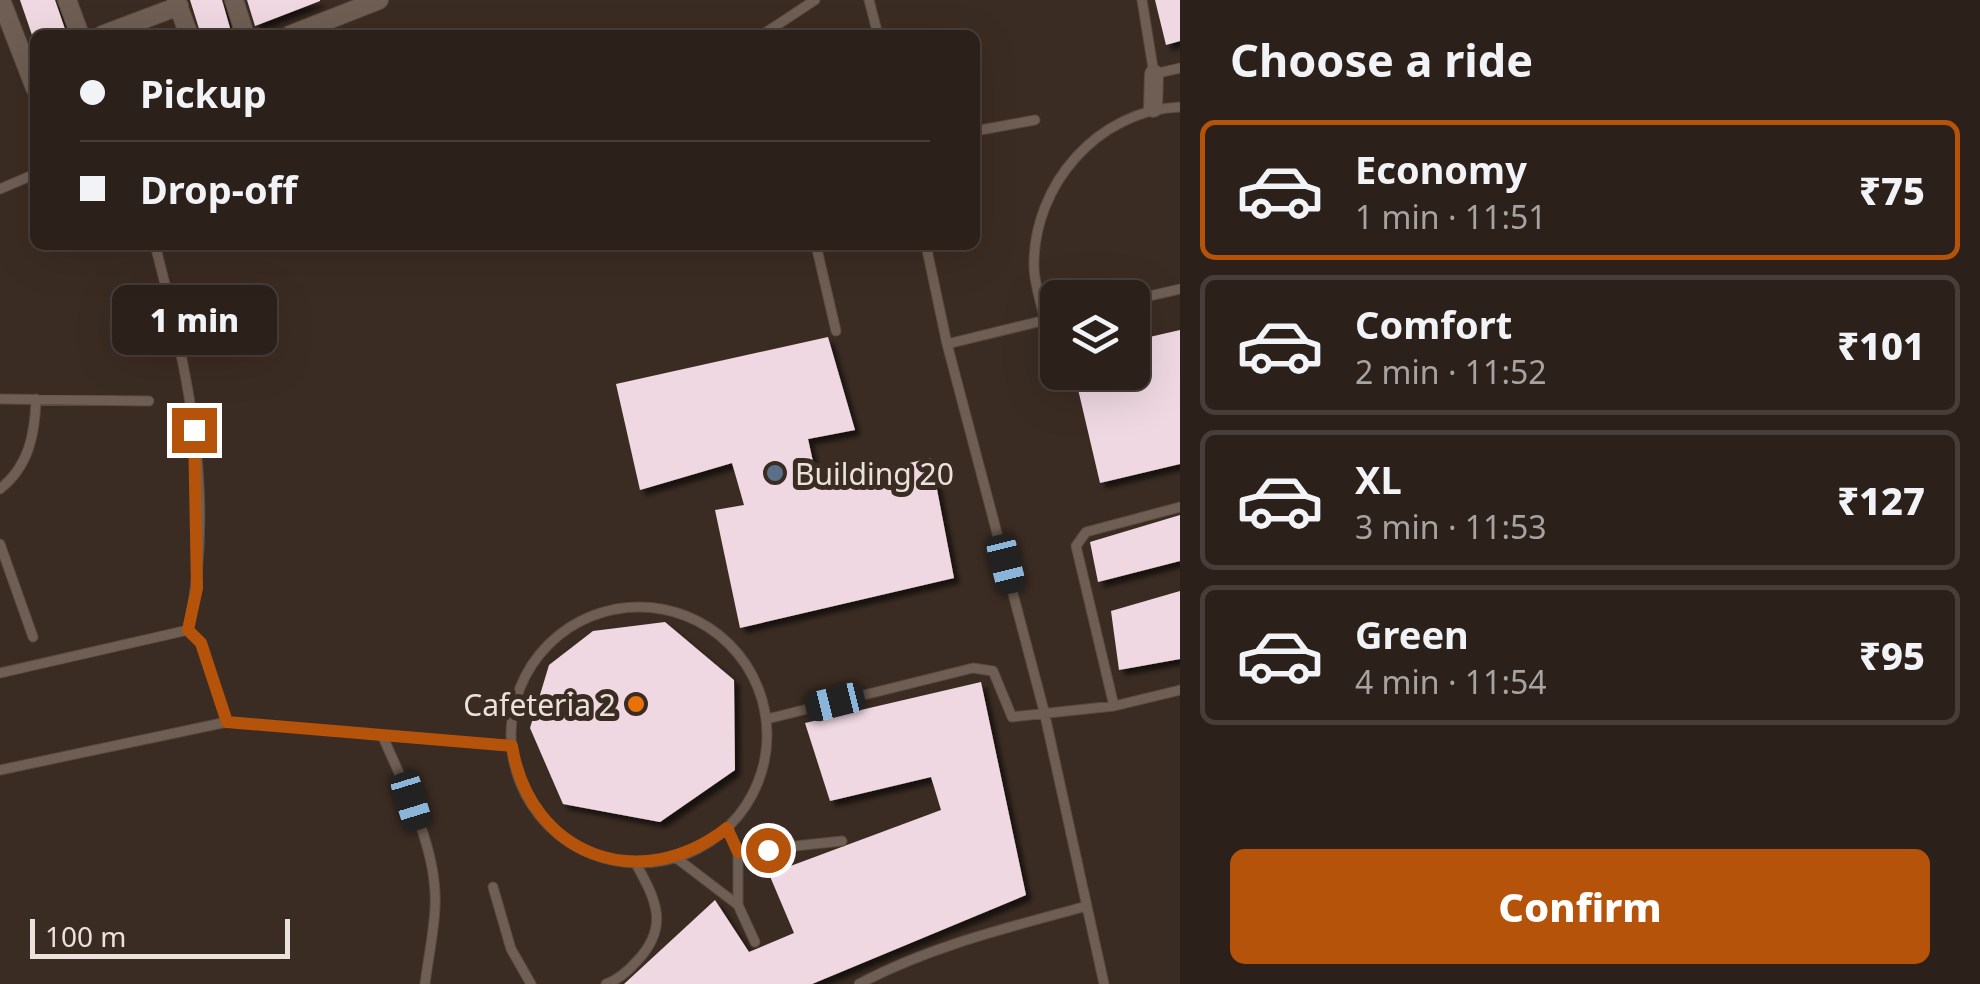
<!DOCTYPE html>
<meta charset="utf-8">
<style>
:root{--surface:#2c211a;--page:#382e27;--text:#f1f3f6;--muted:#a6a3a2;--line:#483e39;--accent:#b45309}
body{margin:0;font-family:"Noto Sans",sans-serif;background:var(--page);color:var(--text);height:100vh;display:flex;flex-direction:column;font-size:38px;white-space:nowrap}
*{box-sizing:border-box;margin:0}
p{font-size:32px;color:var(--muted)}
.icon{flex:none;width:55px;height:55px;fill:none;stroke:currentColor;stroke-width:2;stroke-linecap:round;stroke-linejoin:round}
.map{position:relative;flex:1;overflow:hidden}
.panel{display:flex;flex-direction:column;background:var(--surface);width:800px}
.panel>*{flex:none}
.guide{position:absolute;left:30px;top:30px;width:950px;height:220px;border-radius:15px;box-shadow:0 10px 40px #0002,0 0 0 2px var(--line);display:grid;align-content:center;height:220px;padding:0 50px;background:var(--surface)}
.fabs{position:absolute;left:1040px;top:280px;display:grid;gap:20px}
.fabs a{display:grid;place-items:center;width:110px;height:110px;border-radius:15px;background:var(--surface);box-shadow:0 10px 40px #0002,0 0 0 2px var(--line);font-size:50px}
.scale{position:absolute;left:30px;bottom:25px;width:260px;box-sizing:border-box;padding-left:10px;border:5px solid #ece2dc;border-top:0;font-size:28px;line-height:35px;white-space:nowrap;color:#ece2dc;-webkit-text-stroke:8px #3b2c23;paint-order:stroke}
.end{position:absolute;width:45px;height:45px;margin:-22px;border:12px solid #b45309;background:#fff;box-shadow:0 0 0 5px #fff}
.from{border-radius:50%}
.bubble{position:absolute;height:70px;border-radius:15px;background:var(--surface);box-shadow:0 10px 40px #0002,0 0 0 2px var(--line);font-size:32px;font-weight:800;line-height:70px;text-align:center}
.car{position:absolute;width:30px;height:60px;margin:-30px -15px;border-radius:12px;box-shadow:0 0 8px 2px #0007;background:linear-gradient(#222 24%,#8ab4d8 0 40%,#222 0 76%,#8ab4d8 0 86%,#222 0)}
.guide b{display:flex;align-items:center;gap:35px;height:95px;font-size:38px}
.guide b+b{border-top:2px solid var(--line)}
.guide i{width:25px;height:25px;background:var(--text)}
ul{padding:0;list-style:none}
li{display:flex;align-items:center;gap:30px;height:140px;margin:0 20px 15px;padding:0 30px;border:5px solid var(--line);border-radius:15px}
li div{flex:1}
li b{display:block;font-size:38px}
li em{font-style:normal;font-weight:800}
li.active{border-color:var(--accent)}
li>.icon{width:90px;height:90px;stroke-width:1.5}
h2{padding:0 50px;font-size:45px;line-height:120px}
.cta{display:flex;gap:20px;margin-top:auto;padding:20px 50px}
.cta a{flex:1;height:115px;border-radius:15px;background:var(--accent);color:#fff;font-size:40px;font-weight:800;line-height:115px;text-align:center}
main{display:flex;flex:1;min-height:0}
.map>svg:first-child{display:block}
.building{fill:#efd8e2;filter:url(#shadow)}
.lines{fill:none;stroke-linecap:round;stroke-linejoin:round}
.service-casing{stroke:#574a41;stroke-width:11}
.minor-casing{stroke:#574a41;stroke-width:20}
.service{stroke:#6f5e53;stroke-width:9}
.minor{stroke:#6f5e53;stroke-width:18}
.route{stroke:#b45309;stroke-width:12}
.service-dot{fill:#5c6f8a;stroke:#3b2c23;stroke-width:4}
.food-dot{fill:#e8710a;stroke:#3b2c23;stroke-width:4}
.labels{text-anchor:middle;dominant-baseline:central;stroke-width:10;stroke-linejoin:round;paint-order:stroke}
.poi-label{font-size:30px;fill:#ece2dc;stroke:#3b2c23;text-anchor:start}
</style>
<main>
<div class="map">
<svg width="1180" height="984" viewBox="0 0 1180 984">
<defs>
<filter id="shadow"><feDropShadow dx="5.5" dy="5.5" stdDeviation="2.5" flood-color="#0009"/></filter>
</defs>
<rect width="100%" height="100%" fill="#3b2c23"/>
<path class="building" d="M20,0H55L67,35H32Z
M190,0H222L232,35H201Z
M247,0H320V1L255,26Z
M1155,0H1180V41L1166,45Z
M1180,330V464L1100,483L1074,372H1132V341Z
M828,337L855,430L808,439L818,484L931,458L954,578L740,628L715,510L744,505L732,463L640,490L616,384Z
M1180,515V561L1098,582L1090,542Z
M1180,591V659L1119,670L1111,611Z
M665,622L734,680L735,770L660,822L563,804L530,728L549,665L593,631Z
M981,682L1026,895L812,984H624L715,900L749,952L794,933L769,874L941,810L931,777L830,801L805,723Z"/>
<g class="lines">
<g class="service-casing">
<path id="service" d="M869,0L878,35
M1142,0L1154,74L1180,68
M762,35L815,0
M975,131L1035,120
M0,189L35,174
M155,245C188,370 217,501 188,630
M816,245L836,331
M926,245L947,344L1044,711L1104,984
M1132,300L1180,289
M1045,320C1041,303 1034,283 1034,266C1033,185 1098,110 1180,107
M947,344L1058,317
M0,399L149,401
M0,489C29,466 35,434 36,399
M0,544L33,637
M511 735a128 128 0 1 1 256 0a128 128 0 1 1-256 0Z
M0,673L188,630L201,643L227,722
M1114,706L1076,546L1086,532L1180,507
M767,719L973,668L993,671L1012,717L1114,706L1180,690
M383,737C405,788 438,850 435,907C434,932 428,959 425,984
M0,770L227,722L512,746
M727,828L738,852V905
M738,852L842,841
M675,857L738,905L755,942
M493,887L511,949L531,984
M606,984C618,980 628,971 637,961C670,926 656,900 635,862
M859,984C930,946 1010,927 1087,906"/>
</g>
<g class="minor-casing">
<path id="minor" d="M1,0L35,88
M67,0L80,35
M176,0L189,35
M234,0L245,35
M102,35L179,6
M290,35L379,0
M1153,108L1154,74"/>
</g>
<use href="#service" class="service"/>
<use href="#minor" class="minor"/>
</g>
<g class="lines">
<path class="route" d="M194,430L197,588L188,630L201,643L227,722L512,746C530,856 640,896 727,828L738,852L768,850"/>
</g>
<circle class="service-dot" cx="775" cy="473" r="10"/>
<circle class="food-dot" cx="636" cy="704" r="10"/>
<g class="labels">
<g class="poi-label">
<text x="795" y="473">Building 20</text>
<text x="616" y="704" text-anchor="end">Cafeteria 2</text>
</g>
</g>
</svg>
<div class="fabs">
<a><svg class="icon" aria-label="layers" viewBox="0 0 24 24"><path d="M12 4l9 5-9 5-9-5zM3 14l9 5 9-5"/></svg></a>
</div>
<div class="scale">100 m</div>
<i class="end from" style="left:768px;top:850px"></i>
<i class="end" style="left:194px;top:430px"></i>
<div class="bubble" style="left:112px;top:285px;width:165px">1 min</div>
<i class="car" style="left:1006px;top:564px;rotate:166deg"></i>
<i class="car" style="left:835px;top:702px;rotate:256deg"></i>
<i class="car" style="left:411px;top:801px;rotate:163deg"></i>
<div class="guide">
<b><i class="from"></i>Pickup</b>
<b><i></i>Drop-off</b>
</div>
</div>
<section class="panel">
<h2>Choose a ride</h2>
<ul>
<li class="active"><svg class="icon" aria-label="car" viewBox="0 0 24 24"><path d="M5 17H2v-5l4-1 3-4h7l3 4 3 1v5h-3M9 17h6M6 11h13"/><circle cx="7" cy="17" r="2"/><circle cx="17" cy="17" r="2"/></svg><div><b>Economy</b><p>1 min · 11:51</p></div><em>₹75</em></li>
<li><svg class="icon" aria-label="car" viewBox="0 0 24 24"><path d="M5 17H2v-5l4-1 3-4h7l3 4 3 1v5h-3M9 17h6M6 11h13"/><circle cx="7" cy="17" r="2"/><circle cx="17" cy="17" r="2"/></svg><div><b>Comfort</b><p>2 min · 11:52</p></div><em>₹101</em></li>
<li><svg class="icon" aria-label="car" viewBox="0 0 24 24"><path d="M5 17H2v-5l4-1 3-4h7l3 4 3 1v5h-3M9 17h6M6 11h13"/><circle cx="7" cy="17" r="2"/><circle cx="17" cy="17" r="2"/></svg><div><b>XL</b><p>3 min · 11:53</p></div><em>₹127</em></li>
<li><svg class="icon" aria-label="car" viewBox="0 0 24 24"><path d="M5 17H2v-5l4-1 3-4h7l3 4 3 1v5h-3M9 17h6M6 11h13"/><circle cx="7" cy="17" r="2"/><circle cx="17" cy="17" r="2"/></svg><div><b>Green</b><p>4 min · 11:54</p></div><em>₹95</em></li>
</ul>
<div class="cta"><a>Confirm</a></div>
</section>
</main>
